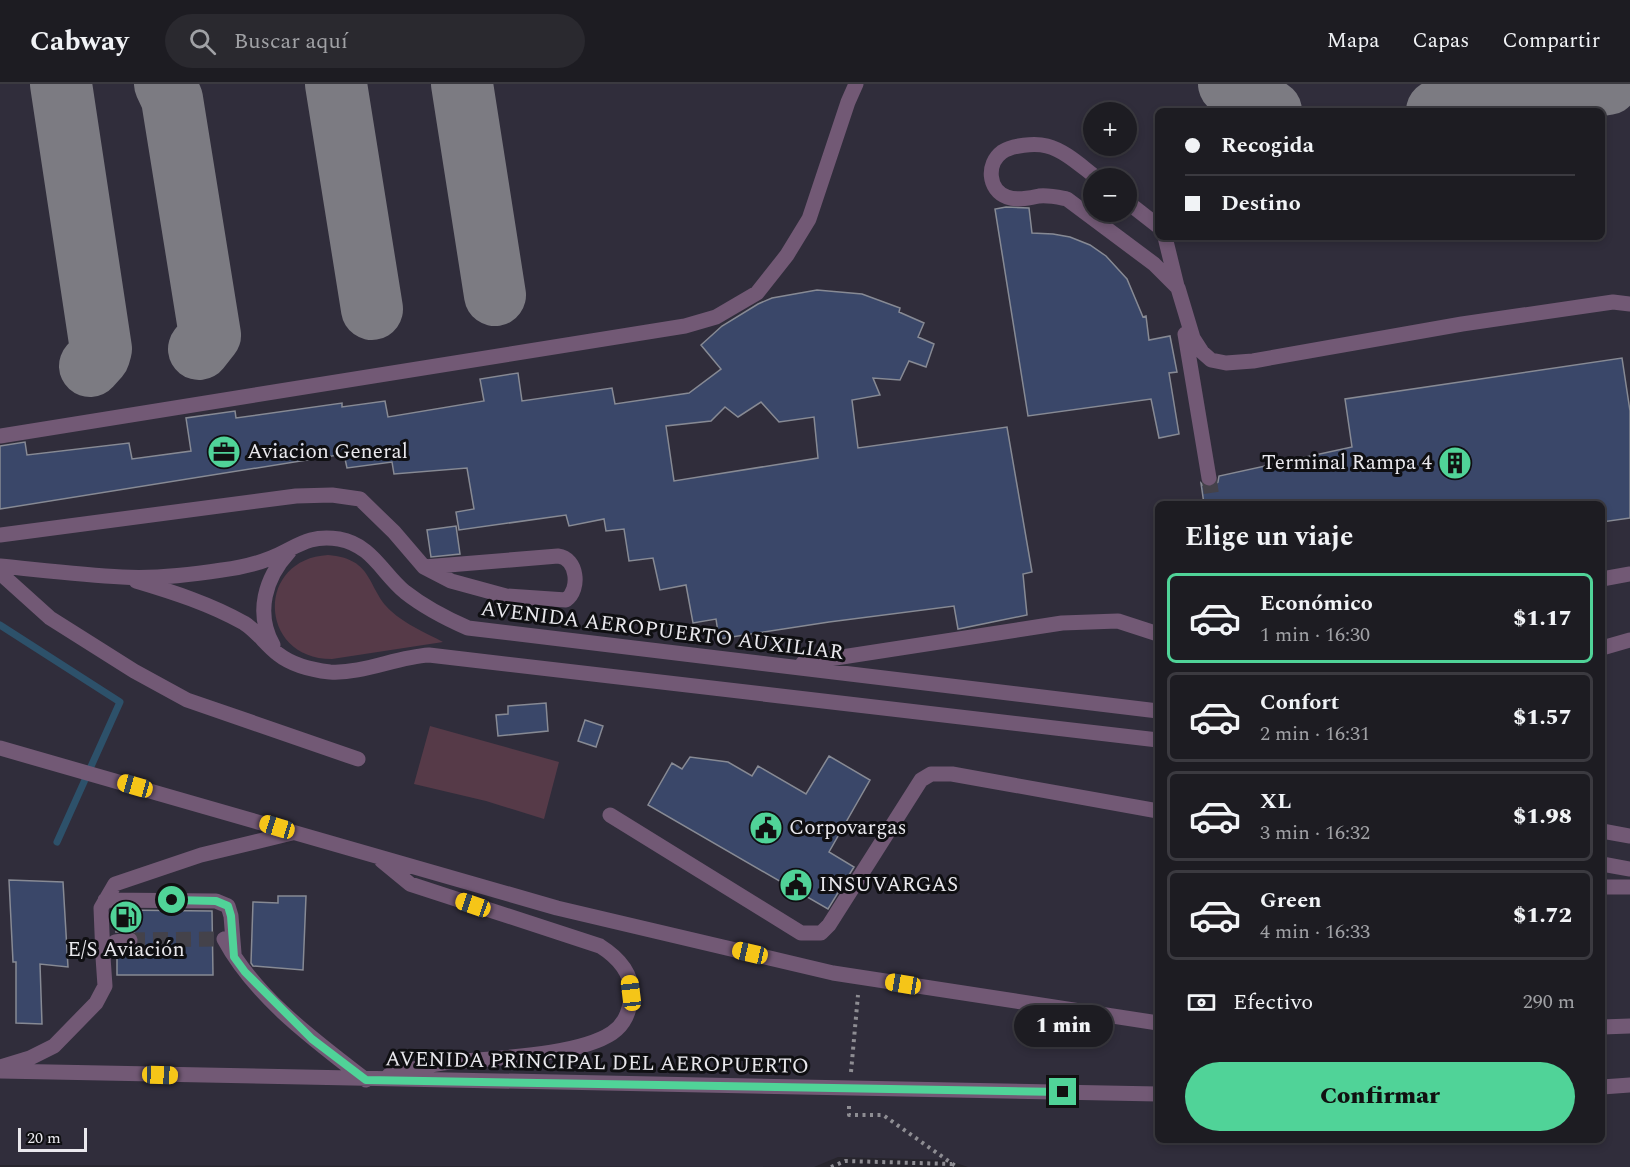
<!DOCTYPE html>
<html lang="es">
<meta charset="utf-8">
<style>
:root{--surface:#1d1c22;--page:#2a292f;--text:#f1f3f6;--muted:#a0a1a5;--line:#3b3a40;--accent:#50d398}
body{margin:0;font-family:Spectral,serif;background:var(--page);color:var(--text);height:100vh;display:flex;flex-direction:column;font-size:22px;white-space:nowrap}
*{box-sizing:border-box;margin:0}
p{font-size:20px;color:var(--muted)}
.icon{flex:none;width:33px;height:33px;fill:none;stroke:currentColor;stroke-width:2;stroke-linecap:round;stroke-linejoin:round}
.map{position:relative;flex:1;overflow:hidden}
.side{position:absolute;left:1155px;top:417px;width:450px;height:642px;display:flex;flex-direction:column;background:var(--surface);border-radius:9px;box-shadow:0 3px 9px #0003,0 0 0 2px var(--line)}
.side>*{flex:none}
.banner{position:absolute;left:1155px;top:24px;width:450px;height:132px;border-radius:9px;box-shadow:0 3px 9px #0003,0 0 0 2px var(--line);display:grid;align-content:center;height:132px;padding:0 30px;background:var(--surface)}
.controls{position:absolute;left:1083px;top:18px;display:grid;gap:12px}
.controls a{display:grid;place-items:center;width:54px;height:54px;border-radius:50%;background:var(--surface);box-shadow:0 3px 9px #0003,0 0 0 2px var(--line);font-size:30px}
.scale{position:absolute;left:18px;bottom:15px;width:69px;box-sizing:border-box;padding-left:6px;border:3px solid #e9e8ed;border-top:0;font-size:16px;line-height:21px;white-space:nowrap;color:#e9e8ed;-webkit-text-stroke:4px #0f0f12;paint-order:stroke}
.end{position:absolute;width:27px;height:27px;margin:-14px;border:8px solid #50d398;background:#111;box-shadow:0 0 0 3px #111}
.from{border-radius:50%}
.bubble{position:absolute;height:42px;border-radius:21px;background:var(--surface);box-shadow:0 3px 9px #0003,0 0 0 2px var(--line);font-size:20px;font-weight:800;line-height:42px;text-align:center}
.car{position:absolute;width:18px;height:36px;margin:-18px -9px;border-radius:8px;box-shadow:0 0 4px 2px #0007;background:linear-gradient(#f5c518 24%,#345 0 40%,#f5c518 0 76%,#345 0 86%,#f5c518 0)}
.banner b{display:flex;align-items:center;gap:21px;height:57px;font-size:22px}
.banner b+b{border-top:2px solid var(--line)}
.banner i{width:15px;height:15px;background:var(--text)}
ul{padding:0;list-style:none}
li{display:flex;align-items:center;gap:18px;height:90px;margin:0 12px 9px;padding:0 18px;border:3px solid var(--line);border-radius:9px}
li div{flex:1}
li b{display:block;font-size:22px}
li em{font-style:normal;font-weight:800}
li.current{border-color:var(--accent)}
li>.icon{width:54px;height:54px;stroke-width:1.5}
h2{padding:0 30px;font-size:27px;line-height:72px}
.pay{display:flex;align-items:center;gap:15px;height:66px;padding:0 30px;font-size:22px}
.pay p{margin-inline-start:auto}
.cta{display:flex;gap:12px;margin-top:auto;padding:12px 30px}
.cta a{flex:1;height:69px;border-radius:36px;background:var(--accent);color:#111;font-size:24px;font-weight:800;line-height:69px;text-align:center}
header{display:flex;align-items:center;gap:36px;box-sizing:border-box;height:84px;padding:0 30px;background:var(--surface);border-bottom:2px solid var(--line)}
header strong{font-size:28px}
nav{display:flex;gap:33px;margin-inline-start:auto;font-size:21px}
.search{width:420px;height:54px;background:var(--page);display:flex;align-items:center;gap:15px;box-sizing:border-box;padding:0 21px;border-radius:33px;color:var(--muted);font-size:22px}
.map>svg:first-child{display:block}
.built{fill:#302d3b;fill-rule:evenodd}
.green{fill:#563a48}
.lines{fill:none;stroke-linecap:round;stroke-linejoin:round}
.stream{stroke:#2d516a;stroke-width:7}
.taxiway{stroke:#7c7b82;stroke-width:62}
.building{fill:#3a4769;stroke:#878a94;stroke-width:1.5;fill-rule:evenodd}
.minor-tunnel{stroke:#44424a;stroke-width:15;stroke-dasharray:15 8;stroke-linecap:butt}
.path{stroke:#8e8d93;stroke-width:4;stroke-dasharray:3 4.5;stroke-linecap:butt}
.minor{stroke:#725975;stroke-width:15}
.route{stroke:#50d398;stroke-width:8}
.labels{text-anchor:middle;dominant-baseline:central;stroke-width:6;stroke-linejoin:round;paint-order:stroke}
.poi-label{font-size:21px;fill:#e9e8ed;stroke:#0f0f12;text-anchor:start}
.street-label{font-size:21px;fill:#e9e8ed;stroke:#0f0f12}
</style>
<header>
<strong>Cabway</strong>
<div class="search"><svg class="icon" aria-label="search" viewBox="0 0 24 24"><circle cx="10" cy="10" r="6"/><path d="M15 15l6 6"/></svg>Buscar aquí</div>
<nav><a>Mapa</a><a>Capas</a><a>Compartir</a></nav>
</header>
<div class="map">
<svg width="1630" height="1083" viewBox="0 0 1630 1083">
<rect width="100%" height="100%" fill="#27252d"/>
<path class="built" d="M0,0H1630V1083H968L947,1076L838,1073L814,1083L0,1081ZM1158,27H1602V153H1158ZM1094,28H1126V62H1094ZM1094,94H1126V128H1094ZM1158,420H1602V1056H1158Z"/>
<path class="green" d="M328,471C375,475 366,504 391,527C405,540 426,549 443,558L332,575C258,575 255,475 328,471Z
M430,642L559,678L544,735L486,717L414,700Z"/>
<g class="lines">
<path class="stream" d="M0,541L120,618L57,758"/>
<path class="taxiway" d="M61,0L101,265L99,272L90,282
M165,0L172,15L210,251L199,265
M336,0L372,225
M462,0L495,211
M1229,0L1271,27
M1437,27L1608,0"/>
</g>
<path class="building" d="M1006,123L1029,124L1032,149L1053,150L1070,153L1090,161L1106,172L1127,195L1143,233L1146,232L1149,256L1170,252L1177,288L1169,289L1179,350L1159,354L1151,315L1028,332L995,125Z
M817,206L862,210L900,224L899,228L924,239L918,253L934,260L926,283L909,277L900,296L873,294L880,311L852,316L858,364L1007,343L1032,488L1023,490L1027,531L958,545L954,522L829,538L719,555L716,535L693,539L686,501L660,506L653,474L629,477L624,445L606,447L604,435L569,442L566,431L459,446L456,428L474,425L467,384L394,390L392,378L347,384L344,370L0,425V362L25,358L27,371L129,359L132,375L191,367L186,334L235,327L236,334L342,319V323L385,317L388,333L484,317L480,295L518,289L522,317L612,304L615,320L689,309L721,285L701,261L722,242L758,220L772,214ZM761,318L779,338L814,333L818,374L674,397L666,342L711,337L725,323L738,333Z
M1622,274L1630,327V434L1602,438V420H1204L1201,399L1205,403H1211L1218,398L1219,392L1352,363L1345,315Z
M456,442L460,470L431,473L427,446Z
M546,619L548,647L498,652L496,631L508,630V622Z
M585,636L603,642L596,663L578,657Z
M829,672L870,696L829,768L854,783L828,825L648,721L672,679L682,685L690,673L728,678L752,692L758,682L806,710Z
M9,796L63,798L68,883L40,880L42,940L16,939V878H13Z
M278,812H306L303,886L253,882L251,879L253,818L278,819Z
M116,826L212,827L213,891H117V871L120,867L135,864L140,855L133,847L116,848Z"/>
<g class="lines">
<path class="minor-tunnel" d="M1209,394L1213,420
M130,856L224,855"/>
<path class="path" d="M851,988L858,911
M849,1022V1031H883L957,1083
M831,1083L845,1077L952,1080"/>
<path class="minor" d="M1097,94C1082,83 1066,67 1047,62C1035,59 1012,61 1002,68C986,80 988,106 1007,113C1017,117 1029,114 1039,112C1049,111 1057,113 1067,115L1154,180L1178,204L1193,254L1202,268L1211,276L1226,279L1253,277L1462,240L1613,218L1630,220
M1126,117L1158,142
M1165,153L1177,202
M1185,250L1209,394
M0,352L685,242L716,233L757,209L787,171L809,135L848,18L856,0
M0,451L296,412L332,411L360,415L394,448L424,483L451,497L506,512L566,516C581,505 577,474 558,472L424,483
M0,482C41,486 82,491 122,493C155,495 190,491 222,486C238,484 256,480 271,474C296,464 307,450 339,455C372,461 382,489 405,508C424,523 445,534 468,544L1158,627
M0,489L50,534L134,587L187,616L358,675
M1602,495L1630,490
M136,497C173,508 210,520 244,539C257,547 266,561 278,570C292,581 312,586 330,588C363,590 396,573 429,571L1158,656
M273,561C255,529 265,494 289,468
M1602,564L1630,556
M803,579L1062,539L1118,537L1158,550
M0,664L557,824L833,889L1158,939
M610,731L801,849H821L829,841L921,696L931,690H952L1158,727
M1602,747L1630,752
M382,777L410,800L600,862C619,874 634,890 631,914C629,928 625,940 612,949C576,973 487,974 443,979C425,981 407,987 389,991
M1602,780L1630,785
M1602,803H1630
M105,816L216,817L228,822L231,832L234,869
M224,855C255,913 314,956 366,996
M103,873L101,824L115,800L201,771L292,749
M1602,943L1630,942
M0,983L30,974L54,962L96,919L105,902L103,873L115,858L130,856
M0,987L1158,1010
M1602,1003L1630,1001"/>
</g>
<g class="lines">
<path class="route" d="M172,816L216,817L228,822L231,832L234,873L245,888L312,955L366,996L1063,1008"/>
</g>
<defs>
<g id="office-disc" transform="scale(1.725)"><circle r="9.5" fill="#50d398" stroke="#0f0f12"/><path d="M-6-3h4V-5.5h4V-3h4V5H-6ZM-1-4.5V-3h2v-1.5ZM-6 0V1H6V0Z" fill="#111"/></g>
<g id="building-disc" transform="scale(1.725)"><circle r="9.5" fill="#50d398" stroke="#0f0f12"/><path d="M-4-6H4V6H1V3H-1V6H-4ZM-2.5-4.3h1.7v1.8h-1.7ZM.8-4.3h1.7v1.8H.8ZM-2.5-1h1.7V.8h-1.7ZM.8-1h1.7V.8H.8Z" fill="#111"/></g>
<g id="civic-disc" transform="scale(1.725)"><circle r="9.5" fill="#50d398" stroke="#0f0f12"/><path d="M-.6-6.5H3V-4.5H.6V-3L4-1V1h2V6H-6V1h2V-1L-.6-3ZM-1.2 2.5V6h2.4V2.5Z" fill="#111"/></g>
<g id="fuel-disc" transform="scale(1.725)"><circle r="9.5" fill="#50d398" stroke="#0f0f12"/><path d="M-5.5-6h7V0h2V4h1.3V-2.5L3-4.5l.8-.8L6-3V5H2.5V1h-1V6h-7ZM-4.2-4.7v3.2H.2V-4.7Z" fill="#111"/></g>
</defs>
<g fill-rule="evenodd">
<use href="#office-disc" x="224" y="368"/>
<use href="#building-disc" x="1455" y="379"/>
<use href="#civic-disc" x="766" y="744"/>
<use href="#civic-disc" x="796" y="801"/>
<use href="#fuel-disc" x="126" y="833"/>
</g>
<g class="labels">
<g class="poi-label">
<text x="247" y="368">Aviacion General</text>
<text x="1432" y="379" text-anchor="end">Terminal Rampa 4</text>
<text x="789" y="744">Corpovargas</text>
<text x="819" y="801">INSUVARGAS</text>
<text x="126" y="866" text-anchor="middle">E/S Aviación</text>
</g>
<g class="street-label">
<text transform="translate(662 547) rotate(7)">AVENIDA AEROPUERTO AUXILIAR</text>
<text transform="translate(597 979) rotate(1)">AVENIDA PRINCIPAL DEL AEROPUERTO</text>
</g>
</g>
</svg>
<div class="controls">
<a>+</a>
<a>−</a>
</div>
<div class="scale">20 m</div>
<i class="end from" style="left:172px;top:816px"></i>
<i class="end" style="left:1063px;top:1008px"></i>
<div class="bubble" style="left:1014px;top:921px;width:99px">1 min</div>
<i class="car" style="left:135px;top:702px;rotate:286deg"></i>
<i class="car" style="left:277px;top:743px;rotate:287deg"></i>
<i class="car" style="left:473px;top:821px;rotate:289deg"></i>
<i class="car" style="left:750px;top:869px;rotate:283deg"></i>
<i class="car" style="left:903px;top:900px;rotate:279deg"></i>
<i class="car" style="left:631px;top:909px;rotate:353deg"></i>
<i class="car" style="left:160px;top:991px;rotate:92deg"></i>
<div class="banner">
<b><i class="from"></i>Recogida</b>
<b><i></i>Destino</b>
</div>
<section class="side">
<h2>Elige un viaje</h2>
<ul>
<li class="current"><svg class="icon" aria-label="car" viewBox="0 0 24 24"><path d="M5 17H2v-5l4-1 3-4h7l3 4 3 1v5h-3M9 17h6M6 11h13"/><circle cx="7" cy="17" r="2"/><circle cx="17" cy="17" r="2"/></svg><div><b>Económico</b><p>1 min · 16:30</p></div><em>$1.17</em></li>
<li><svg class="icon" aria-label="car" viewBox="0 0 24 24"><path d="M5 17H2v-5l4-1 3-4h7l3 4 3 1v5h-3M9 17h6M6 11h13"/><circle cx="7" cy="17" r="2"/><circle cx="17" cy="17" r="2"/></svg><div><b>Confort</b><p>2 min · 16:31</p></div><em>$1.57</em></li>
<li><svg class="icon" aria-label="car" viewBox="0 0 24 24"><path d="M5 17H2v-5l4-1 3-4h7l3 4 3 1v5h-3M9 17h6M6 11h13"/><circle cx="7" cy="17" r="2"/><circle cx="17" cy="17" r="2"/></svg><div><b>XL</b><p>3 min · 16:32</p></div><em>$1.98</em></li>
<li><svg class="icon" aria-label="car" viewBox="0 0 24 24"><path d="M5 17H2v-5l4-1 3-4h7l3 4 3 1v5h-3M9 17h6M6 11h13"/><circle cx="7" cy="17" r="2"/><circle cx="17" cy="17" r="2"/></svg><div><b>Green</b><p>4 min · 16:33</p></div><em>$1.72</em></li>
</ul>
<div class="pay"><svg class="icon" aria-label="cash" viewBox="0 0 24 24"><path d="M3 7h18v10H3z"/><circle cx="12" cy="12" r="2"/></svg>Efectivo<p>290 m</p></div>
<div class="cta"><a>Confirmar</a></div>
</section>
</div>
